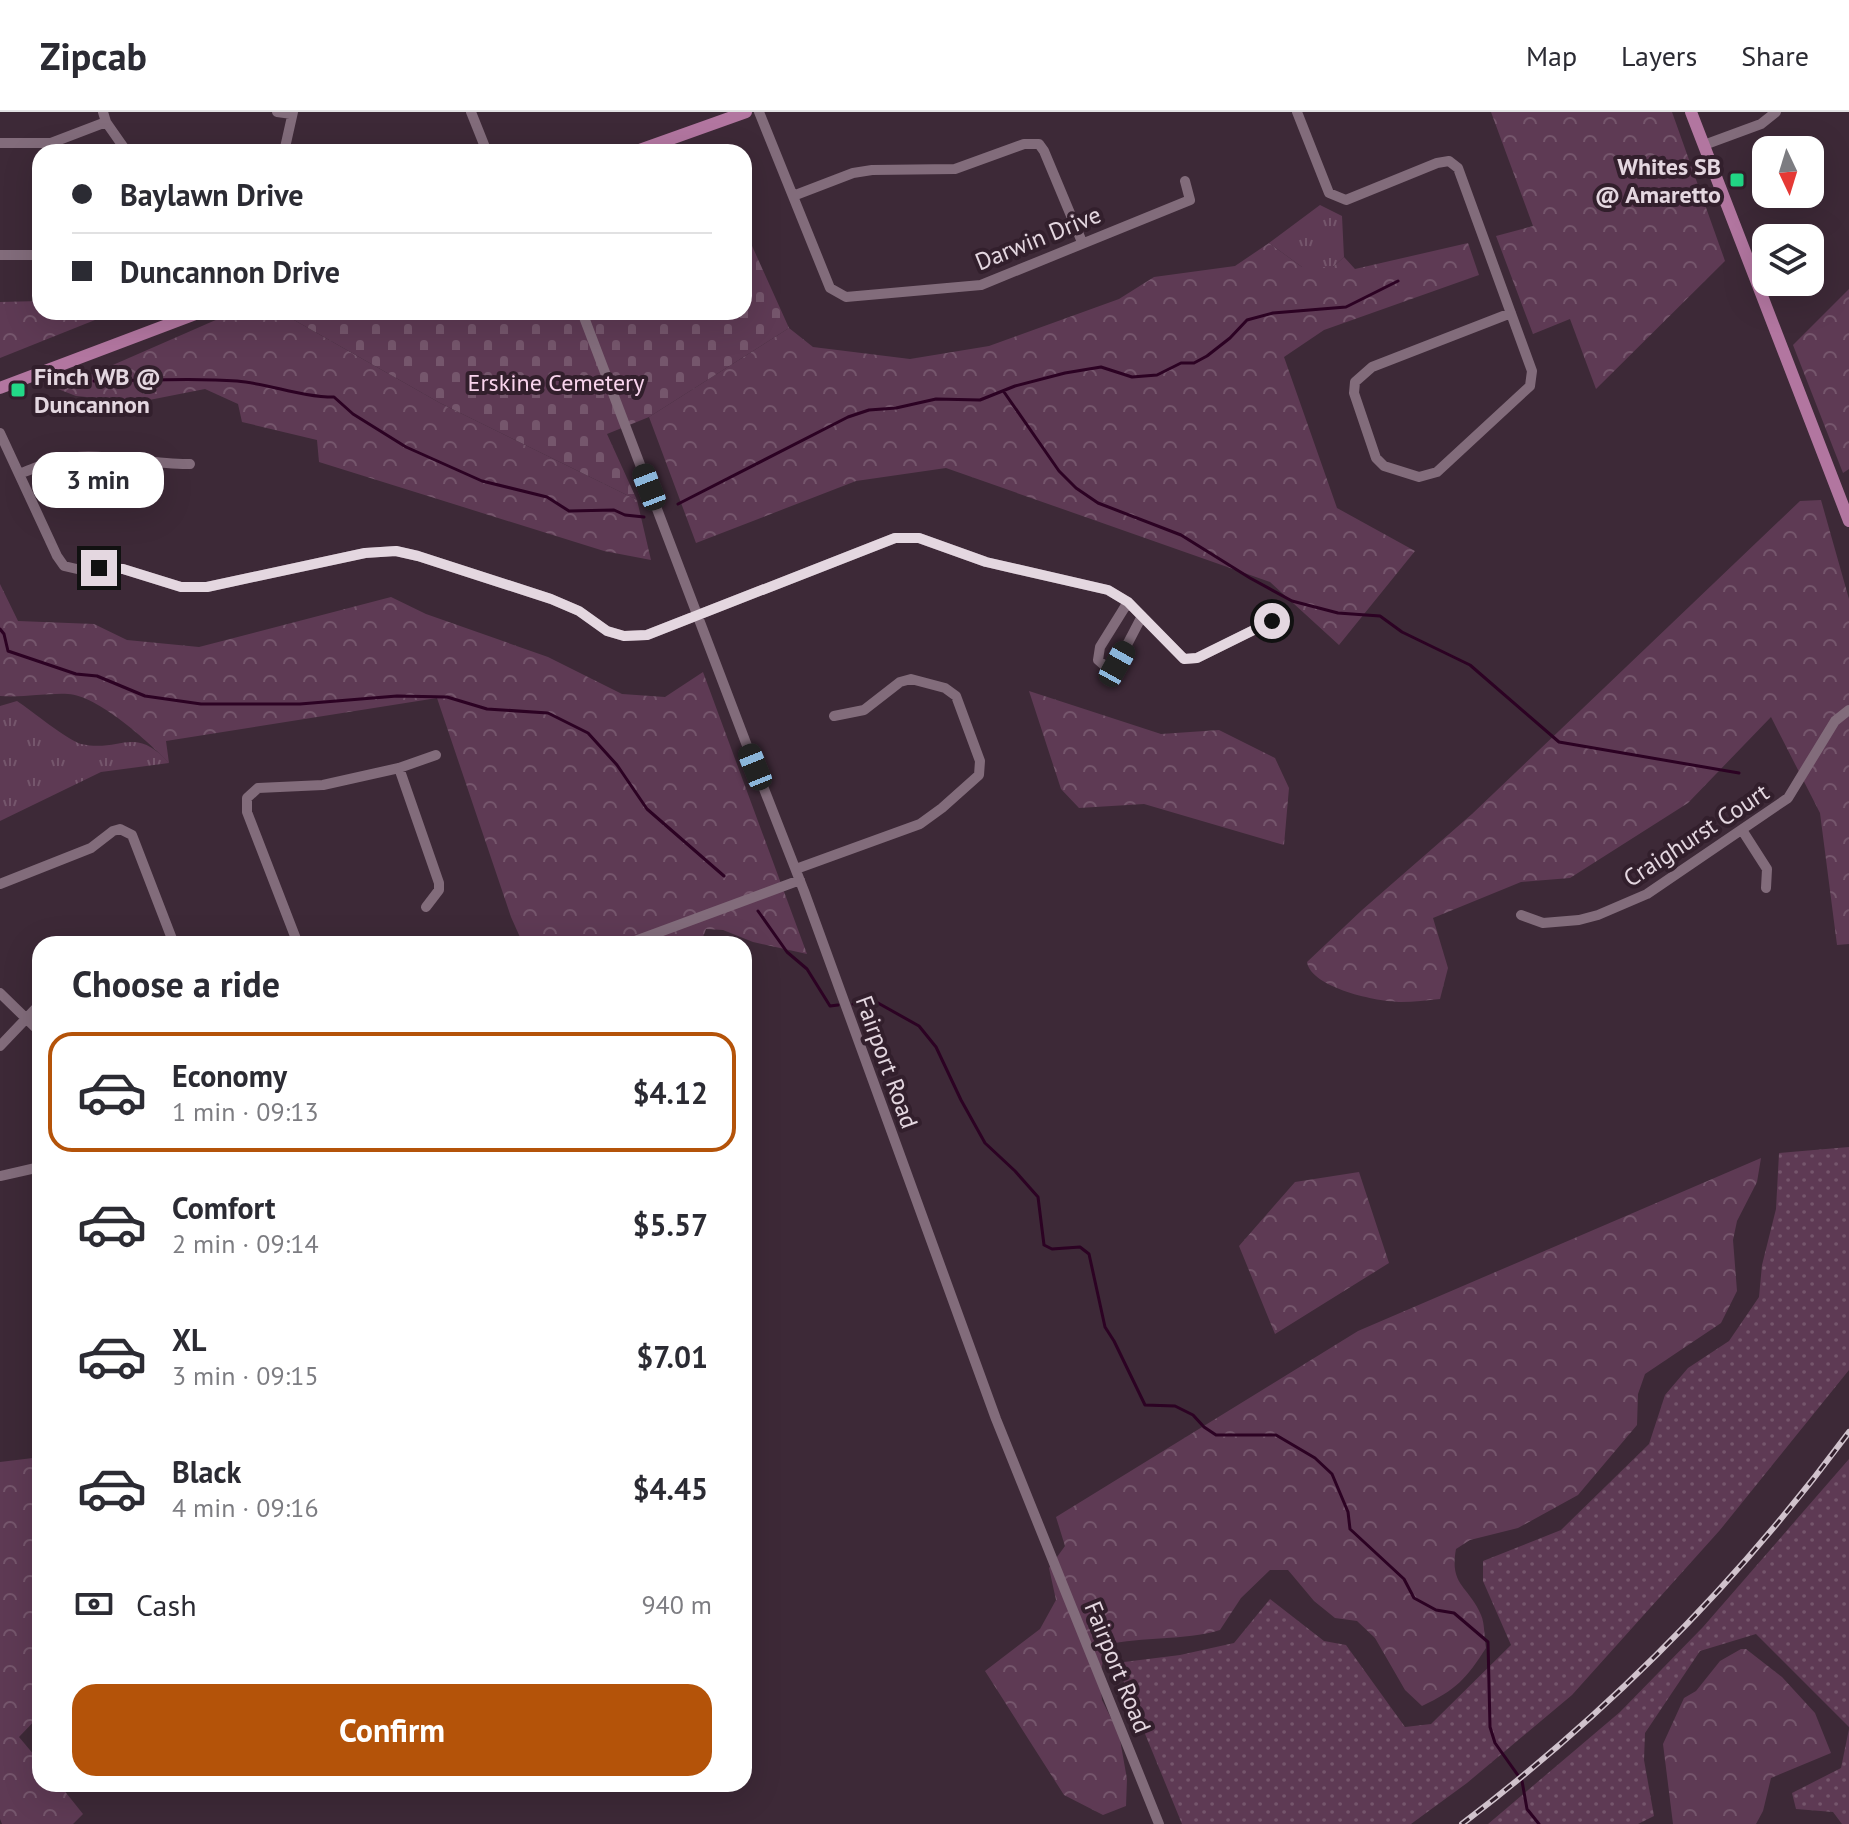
<!DOCTYPE html>
<meta charset="utf-8">
<style>
:root{--surface:#fff;--page:#f7f7f7;--text:#2b2b33;--muted:#7c7c81;--line:#e1e1e2;--accent:#b45309}
body{margin:0;font-family:"PT Sans",sans-serif;background:var(--page);color:var(--text);height:100vh;display:flex;flex-direction:column;font-size:30px;white-space:nowrap}
*{box-sizing:border-box;margin:0}
p{font-size:26px;color:var(--muted)}
.icon{flex:none;width:44px;height:44px;fill:none;stroke:currentColor;stroke-width:2;stroke-linecap:round;stroke-linejoin:round}
.map{position:relative;flex:1;overflow:hidden}
.drawer{position:absolute;left:32px;top:824px;width:720px;height:856px;display:flex;flex-direction:column;background:var(--surface);border-radius:24px;box-shadow:0 8px 32px #0002}
.drawer>*{flex:none}
.guide{position:absolute;left:32px;top:32px;width:720px;height:176px;border-radius:24px;box-shadow:0 8px 32px #0002;display:grid;align-content:center;height:176px;padding:0 40px;background:var(--surface)}
.needle{width:52px;rotate:176deg}
.controls{position:absolute;left:1752px;top:24px;display:grid;gap:16px}
.controls a{display:grid;place-items:center;width:72px;height:72px;border-radius:16px;background:var(--surface);box-shadow:0 8px 32px #0002;font-size:40px}
.end{position:absolute;width:36px;height:36px;margin:-18px;border:10px solid #e4d7e0;background:#111;box-shadow:0 0 0 4px #111}
.from{border-radius:50%}
.bubble{position:absolute;height:56px;border-radius:24px;background:var(--surface);box-shadow:0 8px 32px #0002;font-size:26px;font-weight:700;line-height:56px;text-align:center}
.car{position:absolute;width:24px;height:48px;margin:-24px -12px;border-radius:10px;box-shadow:0 0 6px 2px #0007;background:linear-gradient(#222 24%,#8ab4d8 0 40%,#222 0 76%,#8ab4d8 0 86%,#222 0)}
.guide b{display:flex;align-items:center;gap:28px;height:76px;font-size:30px}
.guide b+b{border-top:2px solid var(--line)}
.guide i{width:20px;height:20px;background:var(--text)}
ul{padding:0;list-style:none}
li{display:flex;align-items:center;gap:24px;height:120px;margin:0 16px 12px;padding:0 24px;border:4px solid transparent;border-radius:24px}
li div{flex:1}
li b{display:block;font-size:30px}
li em{font-style:normal;font-weight:700}
li.current{border-color:var(--accent)}
li>.icon{width:72px;height:72px;stroke-width:1.5}
h2{padding:0 40px;font-size:36px;line-height:96px}
.pay{display:flex;align-items:center;gap:20px;height:88px;padding:0 40px;font-size:30px}
.pay p{margin-inline-start:auto}
.action{display:flex;gap:16px;margin-top:auto;padding:16px 40px}
.action a{flex:1;height:92px;border-radius:24px;background:var(--accent);color:#fff;font-size:32px;font-weight:700;line-height:92px;text-align:center}
header{display:flex;align-items:center;gap:48px;box-sizing:border-box;height:112px;padding:0 40px;background:var(--surface);border-bottom:2px solid var(--line)}
header strong{font-size:38px}
nav{display:flex;gap:44px;margin-inline-start:auto;font-size:28px}
.map>svg:first-child{display:block}
.grass{fill:url(#grass-dots)}
.forest{fill:url(#forest-crowns)}
.cemetery{fill:url(#cemetery-stones)}
.park{fill:url(#park-tufts)}
.lines{fill:none;stroke-linecap:round;stroke-linejoin:round}
.stream{stroke:#2c0223;stroke-width:3}
.minor{stroke:#826c7b;stroke-width:10}
.major{stroke:#b276a0;stroke-width:12}
.rail-casing{stroke:#d0c2cc;stroke-width:6}
.rail{stroke:#321f2c;stroke-width:3;stroke-dasharray:9;stroke-linecap:butt}
.route{stroke:#e4d7e0;stroke-width:10}
.poi-dot{fill:#22d887;stroke:#321f2c;stroke-width:3}
.labels{text-anchor:middle;dominant-baseline:central;stroke-width:8;stroke-linejoin:round;paint-order:stroke}
.poi-label{font-size:24px;font-weight:bold;fill:#e4d7e0;stroke:#321f2c;text-anchor:end}
.street-label{font-size:24px;fill:#e4d7e0;stroke:#321f2c}
.park-label{font-size:24px;fill:#f9d4ed;stroke:#321f2c}
</style>
<header>
<strong>Zipcab</strong>
<nav><a>Map</a><a>Layers</a><a>Share</a></nav>
</header>
<div class="map">
<svg width="1849" height="1712" viewBox="0 0 1849 1712">
<defs>
<pattern id="grass-dots" width="8" height="8" patternUnits="userSpaceOnUse" patternTransform="scale(2)"><rect width="8" height="8" fill="#5e3a54"/><path d="M2 2h.1M6 6h.1" fill="none" stroke="#75566c" stroke-width="1.8" stroke-linecap="round"/></pattern>
<pattern id="forest-crowns" width="20" height="18" patternUnits="userSpaceOnUse" patternTransform="scale(2)"><rect width="20" height="18" fill="#5e3a54"/><path d="M2 6a3 3 0 1 1 6 0M12 15a3 3 0 1 1 6 0" fill="none" stroke="#75566c"/></pattern>
<pattern id="cemetery-stones" width="16" height="16" patternUnits="userSpaceOnUse" patternTransform="scale(2)"><rect width="16" height="16" fill="#5e3a54"/><path d="M2 7V4a2 2 0 0 1 4 0v3zM10 15v-3a2 2 0 0 1 4 0v3z" fill="#75566c"/></pattern>
<pattern id="park-tufts" width="24" height="20" patternUnits="userSpaceOnUse" patternTransform="scale(2)"><rect width="24" height="20" fill="#5e3a54"/><path d="M3 7l-1-3M5 7V3M7 7l1-3M15 17l-1-3M17 17v-4M19 17l1-3" fill="none" stroke="#75566c"/></pattern>
</defs>
<rect width="100%" height="100%" fill="#3d2937"/>
<path class="grass" d="M1849,1035V1258L1720,1418L1572,1583L1467,1671L1411,1712H1182L1116,1551L1180,1543L1234,1531L1270,1487L1324,1529L1346,1533L1405,1615L1431,1612L1511,1533L1483,1469V1449L1561,1418L1649,1332L1665,1283L1688,1256L1729,1229L1759,1185L1762,1153L1776,1097L1779,1041Z
M1849,1347V1615L1756,1522L1700,1539L1645,1621L1644,1648L1654,1704L1638,1712H1488L1620,1600L1703,1515Z
M1849,1617V1712H1842L1833,1700L1796,1697L1792,1681L1841,1656Z"/>
<path class="forest" d="M1491,0H1672L1725,149L1596,277L1570,207L1533,222L1496,124L1533,114Z
M1269,131L1302,155H1333L1344,145L1355,157L1468,131L1479,163L1324,218L1284,245L1337,396L1415,439L1339,533L1270,470L946,356L856,369L696,431L649,305L789,216L813,235L910,247L989,234L1119,187L1154,165L1235,154Z
M1849,177V357L1843,361L1793,233Z
M40,189V200H115L0,246V190Z
M234,200H280L440,291L637,388L651,448L604,439L319,350L317,328L242,310L238,292L205,277L139,290L76,284L58,277Z
M1821,388L1849,487V832L1837,833L1820,701L1771,605L1688,691L1570,766L1521,770L1433,806L1448,856L1440,887C1427,888 1414,890 1401,890C1378,890 1311,876 1307,850L1362,798L1472,702L1800,389Z
M0,472L18,509L94,512L127,528L199,535L391,485L426,502L548,545L622,582L665,585L703,560L807,842L753,830L723,818L706,817L703,825L705,832H523L511,805L437,586L166,629L169,651C149,630 97,583 68,582C45,581 22,586 0,584Z
M1029,579L1161,622L1219,618L1275,646L1289,676L1284,733L1144,692L1079,696L1061,677Z
M1761,1046L1757,1070L1737,1109L1733,1128L1737,1179L1721,1211L1645,1262L1638,1282L1637,1313L1578,1383L1518,1416L1470,1428L1456,1437C1449,1474 1469,1474 1481,1503C1485,1512 1484,1526 1486,1536C1466,1567 1456,1578 1422,1594L1405,1578L1375,1526L1357,1509L1335,1506L1314,1489L1288,1458H1270L1241,1486L1220,1518C1183,1529 1144,1524 1105,1533L1100,1568L1102,1588L1119,1622L1127,1667L1126,1694L1103,1703L1064,1683L985,1559L1040,1517L1056,1488L1049,1456L1065,1434L1056,1405L1358,1219Z
M1359,1060L1389,1151L1275,1222L1239,1134L1295,1070Z
M33,1346L40,1347V1603L19,1625L40,1650V1672H59L83,1702L73,1712H2L0,1707V1350Z
M1741,1537H1746L1782,1565L1815,1601L1831,1641L1771,1666L1763,1699L1756,1712H1673L1663,1632L1684,1586L1696,1579L1720,1549Z"/>
<path class="cemetery" d="M744,116L789,216L649,305L607,322L637,388L440,291L280,200H744Z"/>
<path class="park" d="M1320,93L1342,104L1344,145L1333,155H1302L1269,131Z
M17,589C31,598 67,628 81,632C121,641 134,612 169,651L101,660L0,709V594Z"/>
<g class="lines">
<path class="stream" d="M94,269C141,269 190,265 237,269C270,272 301,285 334,285L353,302L406,335L482,369L547,385L569,399L614,398L625,403L644,405
M1004,280L1059,359L1076,376L1098,391L1181,423L1250,466L1292,489L1338,501L1380,504L1402,520L1470,553L1559,630L1739,661
M678,392L848,305L869,298L896,296L936,287L980,288L1015,274L1065,261L1101,255L1132,265L1157,263L1181,251H1194L1207,244L1230,226L1247,208L1273,201L1346,195L1398,169
M0,517L4,522L8,539L76,562L97,564L145,584L201,592H300L397,584L447,585L487,597L548,601L588,621L617,653L647,697L724,764
M758,799L787,840L807,857L830,894L838,893
M853,892L878,891L919,914L936,935L961,988L985,1031L1015,1059L1038,1085L1044,1133L1052,1137L1080,1135L1089,1142L1105,1215L1114,1229L1145,1293L1175,1294L1193,1303L1204,1315L1216,1323H1276L1315,1346L1332,1362L1348,1400L1350,1417L1404,1467L1414,1486L1436,1498L1454,1501L1488,1530L1490,1615L1495,1631L1522,1669L1527,1697L1539,1712"/>
<path class="minor" d="M103,0L106,10L127,40
M277,0L292,2
M471,0L487,40
M759,0L830,176L846,185L981,173L1190,88L1185,69
M1297,0L1329,81L1346,88L1437,51L1449,49L1458,56L1532,259L1530,274L1437,360L1419,365L1384,354L1376,346L1354,281L1355,270L1372,255L1511,201
M0,31H51L106,10
M1704,33L1761,12L1776,0
M284,40L293,0
M793,84L853,61L872,58L955,57L1024,32H1039L1044,39L1082,130
M0,143H40
M582,200L746,631L804,779L996,1307L1159,1712
M0,321L57,444L64,454L77,457H123L181,475H207L365,441L396,439L418,444L551,487L579,499L607,519L624,524L647,523L895,426H919L986,450L1108,478L1128,490L1184,547L1197,546L1272,509
M19,362C33,357 47,350 62,347C98,339 150,353 190,352
M1128,490L1100,535L1098,548L1105,554L1117,552L1142,504
M399,656L439,771V778L426,795
M1742,718L1767,757L1766,776
M796,757L920,712L942,696L979,663L980,649L956,584L945,576L911,567L900,570L864,598L834,604
M0,772L91,736L113,719L120,717L132,723L174,832
M1521,803L1543,811L1579,808L1598,803L1647,782L1788,686L1835,609L1849,598
M298,832L247,700V686L258,676L323,673L399,656L436,643
M627,832L800,768
M0,881L40,920
M0,934L40,892
M0,1064L40,1055"/>
<path class="major" d="M1691,0L1849,409
M634,40L746,0
M0,276L201,200"/>
<g class="rail-casing">
<path id="rail" d="M1462,1712C1609,1600 1739,1469 1849,1320"/>
</g>
<use href="#rail" class="rail"/>
</g>
<g class="lines">
<path class="route" d="M99,456L123,457L181,475H207L365,441L396,439L418,444L551,487L579,499L607,519L624,524L647,523L895,426H919L986,450L1108,478L1128,490L1184,547L1197,546L1272,509"/>
</g>
<g class="poi-dot">
<rect x="1729" y="60" width="16" height="16" rx="4"/>
<rect x="10" y="270" width="16" height="16" rx="4"/>
</g>
<g class="labels">
<g class="poi-label">
<text x="1721" y="54">Whites SB<tspan x="1721" dy="28">@ Amaretto</tspan></text>
<text x="34" y="264" text-anchor="start">Finch WB @<tspan x="34" dy="28">Duncannon</tspan></text>
</g>
<g class="street-label">
<text transform="translate(1038 126) rotate(-22)">Darwin Drive</text>
<text transform="translate(1696 723) rotate(-33)">Craighurst Court</text>
<text transform="translate(887 950) rotate(70)">Fairport Road</text>
<text transform="translate(1118 1555) rotate(68)">Fairport Road</text>
</g>
<g class="park-label">
<text x="556" y="270">Erskine Cemetery</text>
</g>
</g>
</svg>
<div class="controls">
<a><svg class="needle" viewBox="-14 -14 28 28"><path d="M0-13l5 13h-10z" fill="#e53935"/><path d="M0 13l5-13h-10z" fill="#7c7c81"/></svg></a>
<a><svg class="icon" aria-label="layers" viewBox="0 0 24 24"><path d="M12 4l9 5-9 5-9-5zM3 14l9 5 9-5"/></svg></a>
</div>
<i class="end from" style="left:1272px;top:509px"></i>
<i class="end" style="left:99px;top:456px"></i>
<div class="bubble" style="left:32px;top:340px;width:132px">3 min</div>
<i class="car" style="left:649px;top:375px;rotate:339deg"></i>
<i class="car" style="left:1117px;top:552px;rotate:29deg"></i>
<i class="car" style="left:755px;top:655px;rotate:338deg"></i>
<div class="guide">
<b><i class="from"></i>Baylawn Drive</b>
<b><i></i>Duncannon Drive</b>
</div>
<section class="drawer">
<h2>Choose a ride</h2>
<ul>
<li class="current"><svg class="icon" aria-label="car" viewBox="0 0 24 24"><path d="M5 17H2v-5l4-1 3-4h7l3 4 3 1v5h-3M9 17h6M6 11h13"/><circle cx="7" cy="17" r="2"/><circle cx="17" cy="17" r="2"/></svg><div><b>Economy</b><p>1 min · 09:13</p></div><em>$4.12</em></li>
<li><svg class="icon" aria-label="car" viewBox="0 0 24 24"><path d="M5 17H2v-5l4-1 3-4h7l3 4 3 1v5h-3M9 17h6M6 11h13"/><circle cx="7" cy="17" r="2"/><circle cx="17" cy="17" r="2"/></svg><div><b>Comfort</b><p>2 min · 09:14</p></div><em>$5.57</em></li>
<li><svg class="icon" aria-label="car" viewBox="0 0 24 24"><path d="M5 17H2v-5l4-1 3-4h7l3 4 3 1v5h-3M9 17h6M6 11h13"/><circle cx="7" cy="17" r="2"/><circle cx="17" cy="17" r="2"/></svg><div><b>XL</b><p>3 min · 09:15</p></div><em>$7.01</em></li>
<li><svg class="icon" aria-label="car" viewBox="0 0 24 24"><path d="M5 17H2v-5l4-1 3-4h7l3 4 3 1v5h-3M9 17h6M6 11h13"/><circle cx="7" cy="17" r="2"/><circle cx="17" cy="17" r="2"/></svg><div><b>Black</b><p>4 min · 09:16</p></div><em>$4.45</em></li>
</ul>
<div class="pay"><svg class="icon" aria-label="cash" viewBox="0 0 24 24"><path d="M3 7h18v10H3z"/><circle cx="12" cy="12" r="2"/></svg>Cash<p>940 m</p></div>
<div class="action"><a>Confirm</a></div>
</section>
</div>
